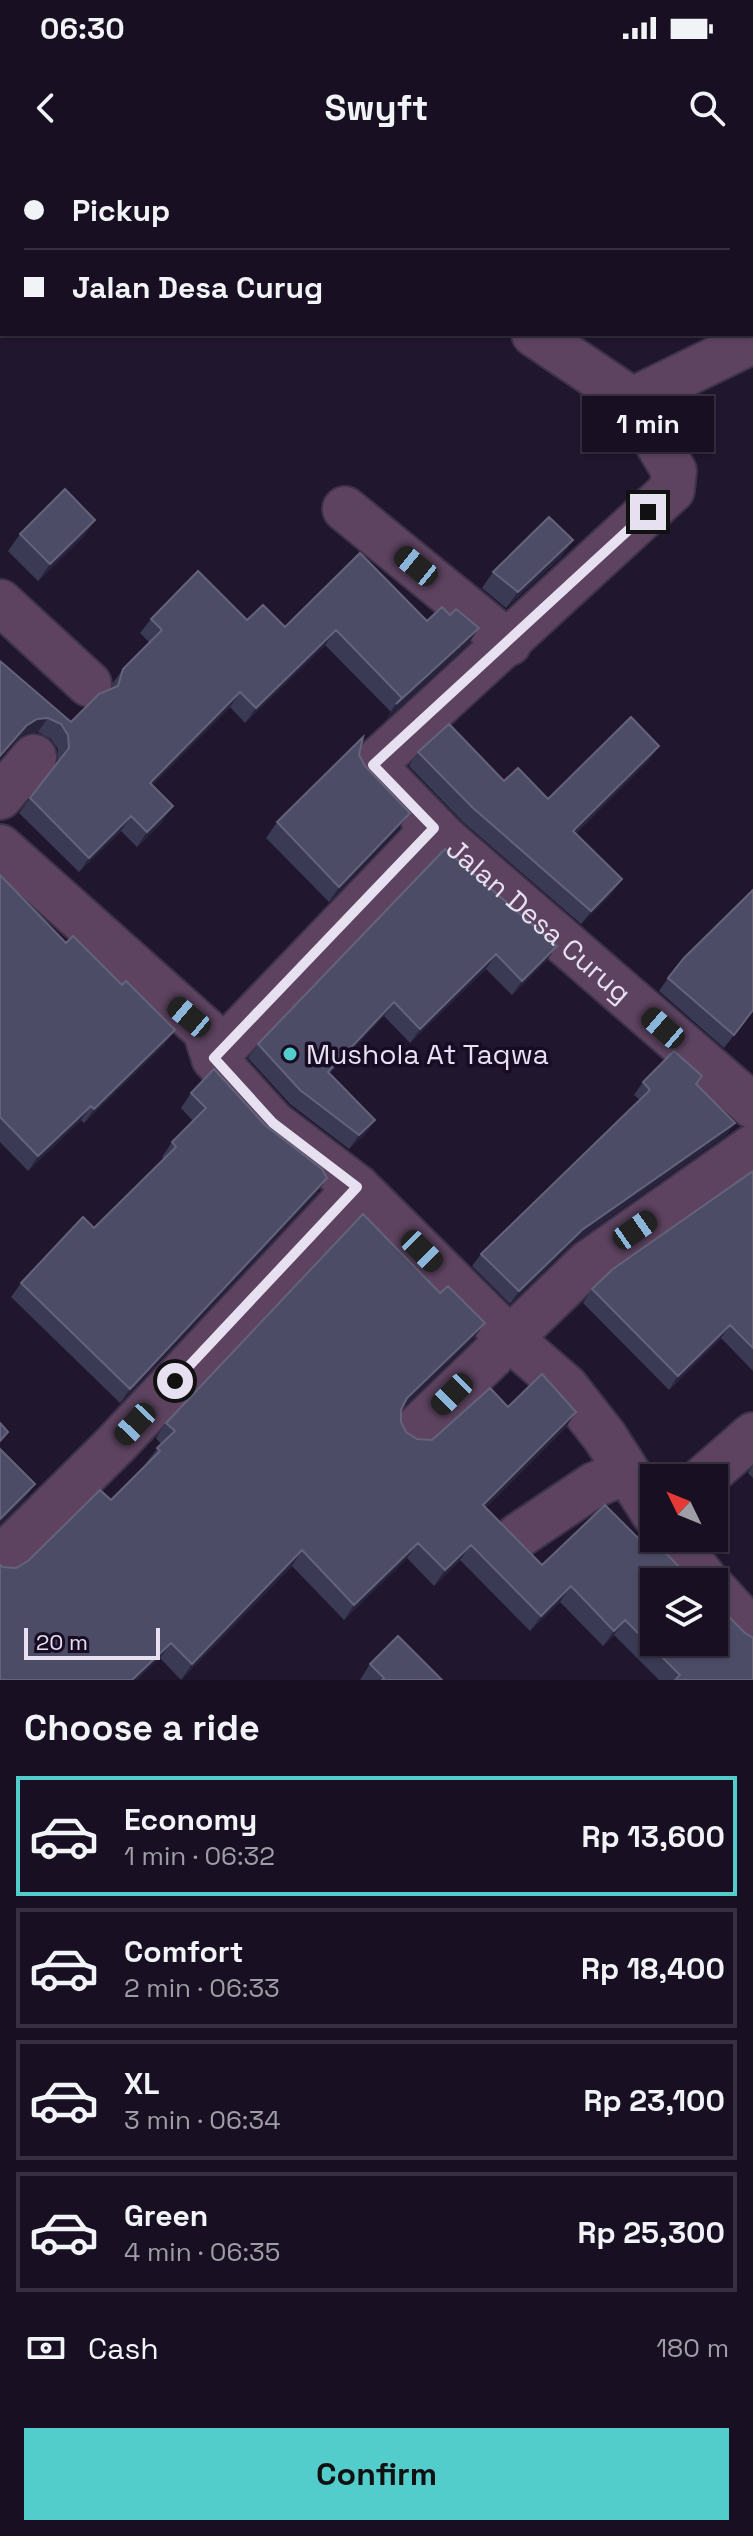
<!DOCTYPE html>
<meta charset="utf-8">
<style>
:root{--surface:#181022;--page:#251e2f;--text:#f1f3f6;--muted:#9f9da5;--line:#363040;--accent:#52cdcc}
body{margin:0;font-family:"Space Grotesk",sans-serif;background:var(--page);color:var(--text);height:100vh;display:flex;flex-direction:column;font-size:30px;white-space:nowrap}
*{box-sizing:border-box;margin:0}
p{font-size:26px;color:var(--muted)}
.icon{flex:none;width:44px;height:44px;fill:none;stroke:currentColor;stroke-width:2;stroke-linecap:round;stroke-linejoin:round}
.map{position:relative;height:1520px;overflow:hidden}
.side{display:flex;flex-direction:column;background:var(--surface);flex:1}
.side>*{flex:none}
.top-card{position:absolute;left:0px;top:0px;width:754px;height:176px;box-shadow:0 2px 6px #0004,0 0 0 2px var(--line);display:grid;align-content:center;height:176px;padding:0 24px;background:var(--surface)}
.needle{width:52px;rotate:313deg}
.buttons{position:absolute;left:640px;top:1304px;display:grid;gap:16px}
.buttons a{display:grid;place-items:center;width:88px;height:88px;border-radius:0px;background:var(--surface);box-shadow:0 2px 6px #0004,0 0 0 2px var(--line);font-size:40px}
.scale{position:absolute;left:24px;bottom:20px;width:136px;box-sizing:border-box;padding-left:8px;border:4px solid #e6e0f1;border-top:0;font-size:22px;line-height:28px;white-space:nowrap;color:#e6e0f1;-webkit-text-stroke:6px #170c24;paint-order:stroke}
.end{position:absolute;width:36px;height:36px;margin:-18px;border:10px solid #e6e0f1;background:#111;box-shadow:0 0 0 4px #111}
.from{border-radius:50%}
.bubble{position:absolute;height:56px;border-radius:0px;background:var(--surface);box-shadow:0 2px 6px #0004,0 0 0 2px var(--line);font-size:26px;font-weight:700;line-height:56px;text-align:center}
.car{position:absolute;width:24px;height:48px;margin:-24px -12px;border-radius:10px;box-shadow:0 0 6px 2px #0007;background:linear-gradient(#222 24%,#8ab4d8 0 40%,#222 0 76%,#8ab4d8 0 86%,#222 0)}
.top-card b{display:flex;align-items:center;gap:28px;height:76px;font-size:30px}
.top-card b+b{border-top:2px solid var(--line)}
.top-card i{width:20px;height:20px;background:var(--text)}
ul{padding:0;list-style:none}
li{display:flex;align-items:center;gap:24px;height:120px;margin:0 16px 12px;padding:0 8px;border:4px solid var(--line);border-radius:0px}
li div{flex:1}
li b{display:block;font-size:30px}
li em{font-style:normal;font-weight:700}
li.current{border-color:var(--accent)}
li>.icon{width:72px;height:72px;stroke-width:1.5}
h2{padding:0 24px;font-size:36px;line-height:96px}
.pay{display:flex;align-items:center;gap:20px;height:88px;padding:0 24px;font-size:30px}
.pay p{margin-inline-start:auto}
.primary-button{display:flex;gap:16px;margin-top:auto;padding:16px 24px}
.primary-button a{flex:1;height:92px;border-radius:0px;background:var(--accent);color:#111;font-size:32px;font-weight:700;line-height:92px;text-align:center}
.status{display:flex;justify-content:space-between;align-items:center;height:56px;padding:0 40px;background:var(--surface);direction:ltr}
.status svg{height:22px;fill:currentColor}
header{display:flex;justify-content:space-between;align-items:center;height:104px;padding:0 24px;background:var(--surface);font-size:36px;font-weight:700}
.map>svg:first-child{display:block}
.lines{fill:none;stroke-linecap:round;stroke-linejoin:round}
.minor-casing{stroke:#3c3249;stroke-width:48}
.minor{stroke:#5d4360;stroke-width:44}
.wall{fill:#3a3a55}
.shaded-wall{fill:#28243e}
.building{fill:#4c4c66;stroke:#64637b;stroke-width:2}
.route{stroke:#e6e0f1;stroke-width:10}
.poi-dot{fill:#52cdcc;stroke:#170c24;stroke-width:3}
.labels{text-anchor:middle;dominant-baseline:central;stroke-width:7;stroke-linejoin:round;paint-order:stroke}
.street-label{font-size:28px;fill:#e6e0f1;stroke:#170c24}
.poi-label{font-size:28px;fill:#e6e0f1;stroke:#170c24;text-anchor:start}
</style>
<div class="status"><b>06:30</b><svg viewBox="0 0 49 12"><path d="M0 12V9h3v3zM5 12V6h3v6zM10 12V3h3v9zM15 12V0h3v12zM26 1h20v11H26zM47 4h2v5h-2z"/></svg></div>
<header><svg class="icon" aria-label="back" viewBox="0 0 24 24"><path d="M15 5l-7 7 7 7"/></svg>Swyft<svg class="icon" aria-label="search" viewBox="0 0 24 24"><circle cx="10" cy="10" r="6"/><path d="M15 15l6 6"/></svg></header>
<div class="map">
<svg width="753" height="1520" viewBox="0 0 753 1520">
<rect width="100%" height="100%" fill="#20162e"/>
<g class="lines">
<g class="minor-casing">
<g id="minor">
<path d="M275,0L278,2"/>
<path d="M64,2L66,0"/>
<path d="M0,65L2,63"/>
<path d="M534,174L632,240"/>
<path id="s1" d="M753,181L632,240L674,311L672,330L373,605L446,680L753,946"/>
<path d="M345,349L509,483"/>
<path d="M0,442L89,524"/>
<path d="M0,637L34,597"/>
<path d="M0,687L205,870L214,898L273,963L357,1027L508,1177L566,1227L605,1277L654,1354"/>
<path d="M214,898L434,668"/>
<path d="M414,1271L588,1103L753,987"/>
<path d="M704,1318L753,1275"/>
<path d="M518,1376L594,1325L626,1312"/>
<path d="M672,1378L707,1422"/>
<path d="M0,1399L114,1286L357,1027"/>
<path d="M714,1429L753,1472"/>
</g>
</g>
<use href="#minor" class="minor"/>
</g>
<path class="wall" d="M0,0H54L55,2H2Z
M373,0H409L407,2H375Z
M470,0H538L536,2H472Z
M95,360L84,376L38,421L8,391L20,374Z
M573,380L561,397L506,448L482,428L493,412Z
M151,459L247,460L285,467L427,461L469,483L386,559L391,552L325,485L245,563L230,547L152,625L163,661L137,687L121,671L79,712L19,653L58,601V589L51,579L38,572L26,573L16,580L0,501L71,562L112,528L113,523L123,509L150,483L140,473Z
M418,592L504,621L548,639L650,599L576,673L622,719L612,733L581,764L463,662L409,606Z
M277,662L399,668L329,742L266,678Z
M445,689L547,800L512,835L486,809L410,883L384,856L329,914L375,960L365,974L349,989L290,944L248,898L258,884Z
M0,715L165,884L84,963L81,960L28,1011L0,982Z
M753,730V851L724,888L659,831L668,818Z
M643,922L696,924L735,963L726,975L573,1083L510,1144L472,1106L481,1094L640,940L634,935Z
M191,933L265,965L327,1018L317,1033L120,1243L11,1137L21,1123L94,1068L164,999L162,997L172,982L193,961L181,948Z
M753,1011V1211L721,1178L669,1230L583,1143L592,1129Z
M440,1133L485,1163L474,1178L401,1249V1262L406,1272L417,1279L432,1280L508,1247L576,1252L566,1267L485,1348L542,1405L753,1520H659L614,1475L603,1486L560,1442L530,1471L460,1400L434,1426L407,1398L344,1460L292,1406L181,1520L160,1498L3,1407L16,1408L28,1401L111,1340L147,1304L146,1303L161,1284L156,1278L166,1263Z
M753,1306V1318L748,1313Z
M370,1504L442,1520H360Z"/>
<path class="shaded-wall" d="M2,27V39H0V28Z
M95,360L84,376L38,421L50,404Z
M573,380L561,397L506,448L518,432Z
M479,468L469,483L386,559L396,544Z
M336,470L325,485L245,563L256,548Z
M240,532L230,547L140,637L150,623Z
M48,558L38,572L26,573L16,580L0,598V596L26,566L37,559Z
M659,586L650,599L564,684L573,671Z
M173,646L163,661L137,687L147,672Z
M410,653L399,668L329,742L339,727Z
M131,656L121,671L79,712L89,698Z
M622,719L612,733L581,764L591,751Z
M557,786L547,800L512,835L522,821Z
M496,794L486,809L410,883L420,869Z
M394,842L384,856L318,926L328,912Z
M175,870L165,884L84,963L94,949Z
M91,946L81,960L28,1011L38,996Z
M375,960L365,974L349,989L359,975Z
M735,963L726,975L573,1083L510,1144L519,1131L582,1070Z
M327,1018L317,1033L120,1243L130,1229Z
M485,1163L474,1178L396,1254L407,1238Z
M730,1165L721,1178L669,1230L678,1216Z
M576,1252L566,1267L472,1361L483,1345Z
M35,1324L24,1340L0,1364V1359Z
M418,1383L407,1398L344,1460L354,1445Z
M471,1385L460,1400L434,1426L445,1410Z
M302,1390L292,1406L181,1520L192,1504Z
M571,1426L560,1442L530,1471L541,1456Z
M625,1460L614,1475L603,1486L614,1471Z
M171,1483L160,1498L137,1520H132Z"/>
<path class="building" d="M0,0H38L36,2H2V27L0,28Z
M96,0H237L239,2H95Z
M498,0H533L531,2H500Z
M65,329L95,360L50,404L20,374Z
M549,357L573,380L518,432L493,412Z
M360,393L427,461L442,447L450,455L456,449L479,468L396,544L402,538L336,470L256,548L240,532L150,623L173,646L147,672L131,656L89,698L30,638L69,588L68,575L61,564L48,558L37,559L26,566L0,596V501L71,562L99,534L118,526L123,509L162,470L151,459L198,411L247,460L263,445L285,467Z
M631,557L659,586L573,671L622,719L591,751L473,648L418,592L449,564L504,621L518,608L548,639Z
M363,577L359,595L365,606L410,653L339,727L277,662Z
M445,689L557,786L522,821L496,794L420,869L394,842L328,912L375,960L359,975L300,930L258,884Z
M0,715L66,783L73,776L122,825L126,821L175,870L94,949L91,946L38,996L0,957Z
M753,730V850L734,875L668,818L684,798Z
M674,891L702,916L696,924L735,963L582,1070L519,1131L481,1094L650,930L643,922Z
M214,909L265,965L322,1009L327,1018L130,1229L21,1123L83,1057L94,1068L176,987L172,982L206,948L191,933Z
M753,1011V1188L730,1165L678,1216L592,1129L613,1109Z
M363,1054L440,1133L448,1126L485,1163L407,1238L401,1250V1262L406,1272L417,1279L432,1280L490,1228L508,1247L542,1214L576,1252L483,1345L542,1405L605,1345L642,1382L648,1375L694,1422H654V1482H714V1442L745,1473L753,1478V1520H675L680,1515L625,1460L614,1471L571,1426L541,1456L471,1385L445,1410L418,1383L354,1445L302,1390L192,1504L171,1483L132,1520H0V1405L3,1407L16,1408L28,1401L100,1330L111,1340L160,1291L157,1288L175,1271L166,1263Z
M0,1263L8,1272L0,1281Z
M0,1289L35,1324L0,1359Z
M398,1476L442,1520H382L384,1518L370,1504Z"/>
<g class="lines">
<path class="route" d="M175,1221L357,1027L273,963L214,898L434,668L373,605L648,352"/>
</g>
<circle class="poi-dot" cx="290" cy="894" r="8"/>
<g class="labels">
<g class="street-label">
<text stroke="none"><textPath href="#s1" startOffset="870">Jalan Desa Curug</textPath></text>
</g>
<g class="poi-label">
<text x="306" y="894">Mushola At Taqwa</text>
</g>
</g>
</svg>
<div class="buttons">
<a><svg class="needle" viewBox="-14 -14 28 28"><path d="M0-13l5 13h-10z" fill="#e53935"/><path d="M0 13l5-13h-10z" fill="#9f9da5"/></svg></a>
<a><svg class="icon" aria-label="layers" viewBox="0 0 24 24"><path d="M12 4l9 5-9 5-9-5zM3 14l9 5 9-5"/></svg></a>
</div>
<div class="scale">20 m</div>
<i class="end from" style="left:175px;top:1221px"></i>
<i class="end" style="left:648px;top:352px"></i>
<div class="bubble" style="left:582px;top:236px;width:132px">1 min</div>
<i class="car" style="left:416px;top:406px;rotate:309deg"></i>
<i class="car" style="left:189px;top:857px;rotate:310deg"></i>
<i class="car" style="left:663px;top:868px;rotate:311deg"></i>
<i class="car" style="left:635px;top:1070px;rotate:55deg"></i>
<i class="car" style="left:422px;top:1091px;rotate:135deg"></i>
<i class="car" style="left:452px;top:1234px;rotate:225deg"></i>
<i class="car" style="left:135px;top:1264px;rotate:223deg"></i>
<div class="top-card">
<b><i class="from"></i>Pickup</b>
<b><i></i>Jalan Desa Curug</b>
</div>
</div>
<section class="side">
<h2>Choose a ride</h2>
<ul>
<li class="current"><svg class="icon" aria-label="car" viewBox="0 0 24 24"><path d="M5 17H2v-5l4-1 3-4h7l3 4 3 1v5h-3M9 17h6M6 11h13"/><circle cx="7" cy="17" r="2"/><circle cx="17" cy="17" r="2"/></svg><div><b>Economy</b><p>1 min · 06:32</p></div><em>Rp 13,600</em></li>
<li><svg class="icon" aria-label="car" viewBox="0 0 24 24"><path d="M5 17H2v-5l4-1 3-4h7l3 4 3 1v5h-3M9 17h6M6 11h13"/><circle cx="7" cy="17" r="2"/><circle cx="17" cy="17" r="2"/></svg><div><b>Comfort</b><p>2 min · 06:33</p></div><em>Rp 18,400</em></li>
<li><svg class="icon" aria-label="car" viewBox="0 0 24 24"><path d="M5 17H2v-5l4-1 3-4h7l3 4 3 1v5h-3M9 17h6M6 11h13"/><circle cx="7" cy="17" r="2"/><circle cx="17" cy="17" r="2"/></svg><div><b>XL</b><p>3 min · 06:34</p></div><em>Rp 23,100</em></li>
<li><svg class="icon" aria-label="car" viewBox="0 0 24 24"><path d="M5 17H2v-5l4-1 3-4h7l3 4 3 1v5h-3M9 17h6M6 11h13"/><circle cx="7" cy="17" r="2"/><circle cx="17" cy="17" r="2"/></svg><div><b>Green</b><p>4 min · 06:35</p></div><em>Rp 25,300</em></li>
</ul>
<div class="pay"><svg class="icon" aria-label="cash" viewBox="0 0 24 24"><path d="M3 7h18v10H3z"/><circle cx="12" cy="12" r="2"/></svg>Cash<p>180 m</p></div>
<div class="primary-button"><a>Confirm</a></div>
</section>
